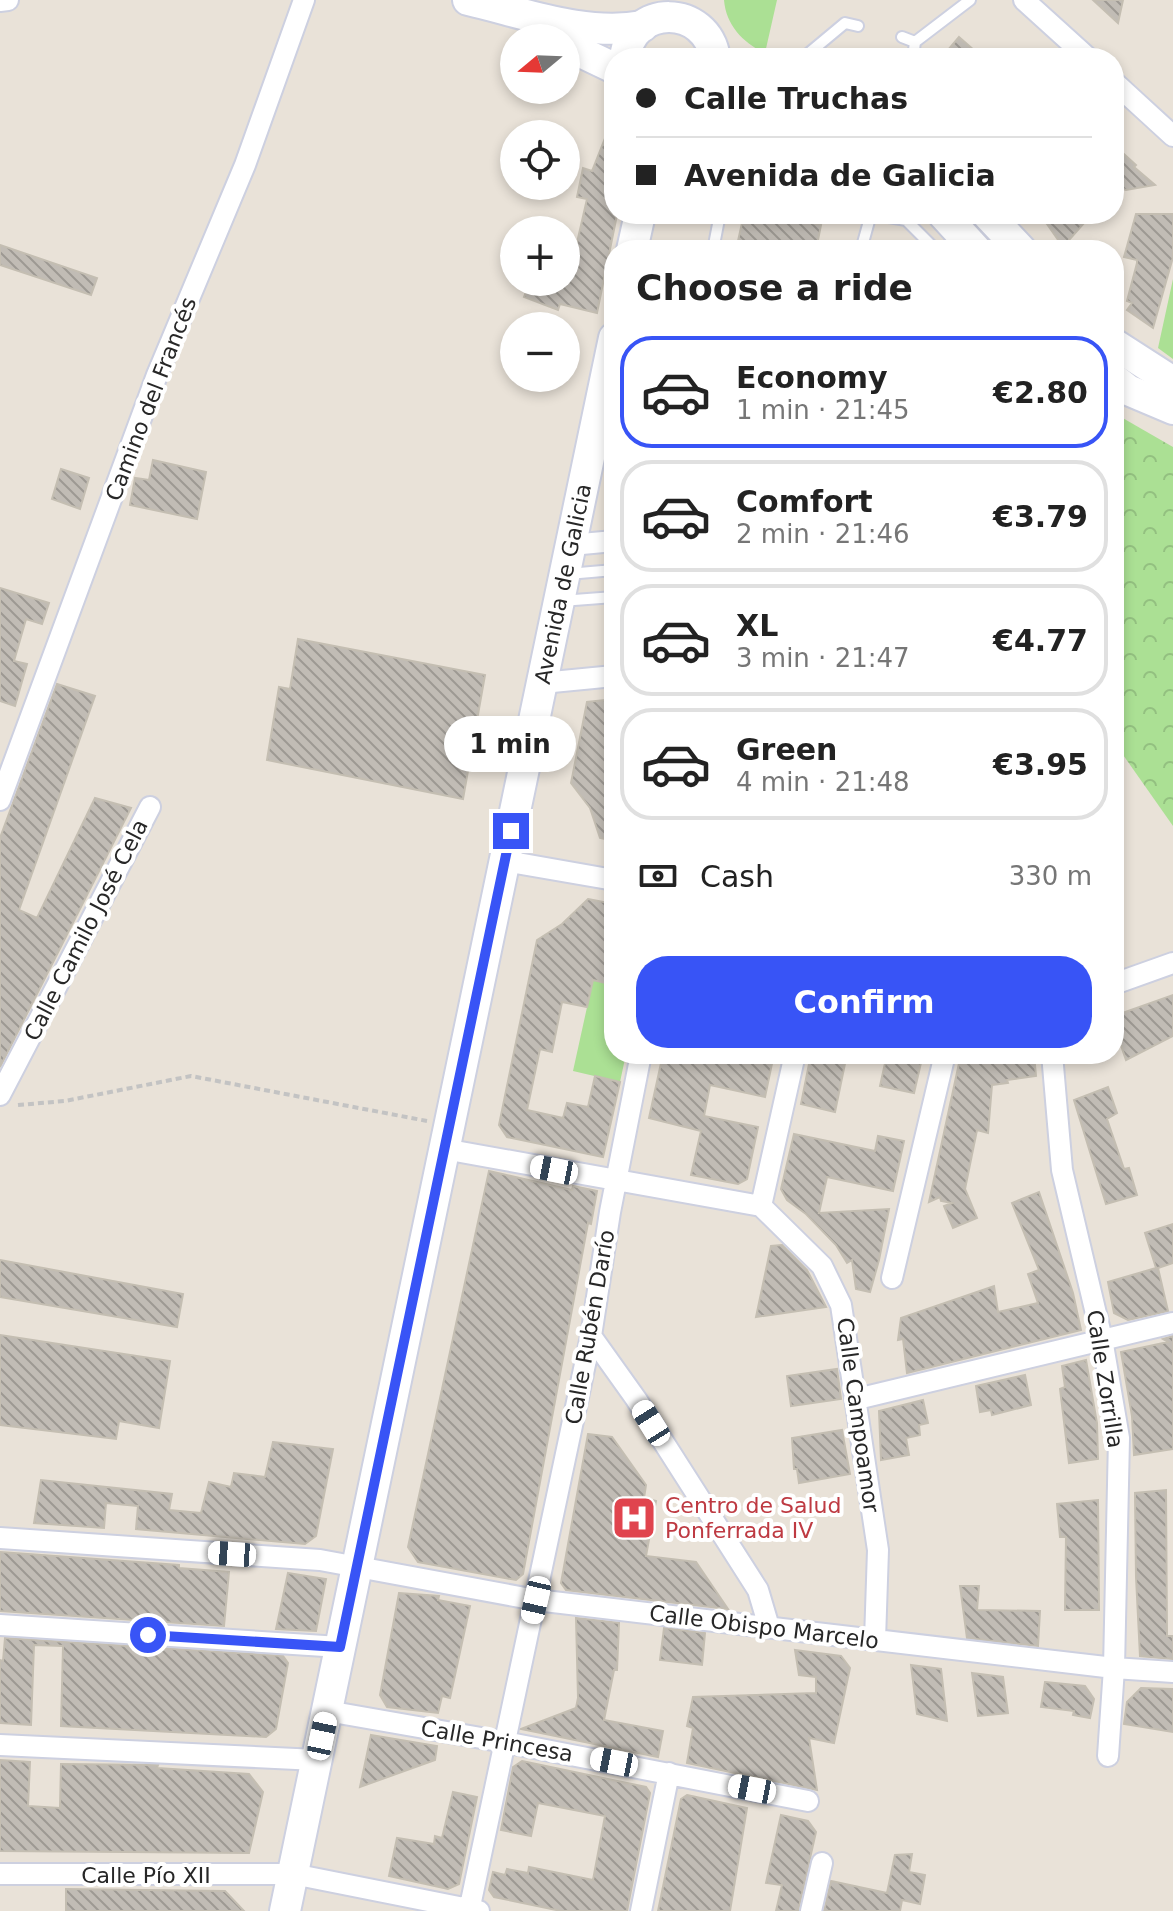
<!DOCTYPE html>
<meta charset="utf-8">
<style>
:root{--surface:#fff;--page:#f2f2f2;--text:#222;--muted:#767676;--line:#e0e0e0;--accent:#3854f6}
body{margin:0;font-family:"DejaVu Sans",sans-serif;background:var(--page);color:var(--text);height:100vh;display:flex;flex-direction:column;font-size:30px;white-space:nowrap}
*{box-sizing:border-box;margin:0}
p{font-size:26px;color:var(--muted)}
.icon{flex:none;width:44px;height:44px;fill:none;stroke:currentColor;stroke-width:2;stroke-linecap:round;stroke-linejoin:round}
.map{position:relative;flex:1;overflow:hidden}
.sheet{position:absolute;left:604px;top:240px;width:520px;height:824px;display:flex;flex-direction:column;background:var(--surface);border-radius:32px;box-shadow:0 4px 12px #0003}
.sheet>*{flex:none}
.banner{position:absolute;left:604px;top:48px;width:520px;height:176px;border-radius:32px;box-shadow:0 4px 12px #0003;display:grid;align-content:center;height:176px;padding:0 32px;background:var(--surface)}
.needle{width:52px;rotate:251deg}
.fabs{position:absolute;left:500px;top:24px;display:grid;gap:16px}
.fabs a{display:grid;place-items:center;width:80px;height:80px;border-radius:50%;background:var(--surface);box-shadow:0 4px 12px #0003;font-size:40px}
.end{position:absolute;width:36px;height:36px;margin:-18px;border:10px solid #3854f6;background:#fff;box-shadow:0 0 0 4px #fff}
.from{border-radius:50%}
.bubble{position:absolute;height:56px;border-radius:28px;background:var(--surface);box-shadow:0 4px 12px #0003;font-size:26px;font-weight:800;line-height:56px;text-align:center}
.car{position:absolute;width:24px;height:48px;margin:-24px -12px;border-radius:10px;box-shadow:0 0 6px 2px #0007;background:linear-gradient(#fff 24%,#345 0 40%,#fff 0 76%,#345 0 86%,#fff 0)}
.banner b{display:flex;align-items:center;gap:28px;height:76px;font-size:30px}
.banner b+b{border-top:2px solid var(--line)}
.banner i{width:20px;height:20px;background:var(--text)}
ul{padding:0;list-style:none}
li{display:flex;align-items:center;gap:24px;height:112px;margin:0 16px 12px;padding:0 16px;border:4px solid var(--line);border-radius:32px}
li div{flex:1}
li b{display:block;font-size:30px}
li em{font-style:normal;font-weight:800}
li.on{border-color:var(--accent)}
li>.icon{width:72px;height:72px;stroke-width:1.5}
h2{padding:0 32px;font-size:36px;line-height:96px}
.pay{display:flex;align-items:center;gap:20px;height:88px;padding:0 32px;font-size:30px}
.pay p{margin-inline-start:auto}
.cta{display:flex;gap:16px;margin-top:auto;padding:16px 32px}
.cta a{flex:1;height:92px;border-radius:32px;background:var(--accent);color:#fff;font-size:32px;font-weight:800;line-height:92px;text-align:center}
.map>svg:first-child{display:block}
.grass{fill:#abe094}
.forest{fill:url(#forest-crowns)}
.building{fill:url(#building-back-hatch);stroke:#c4beb2;stroke-width:2}
.lines{fill:none;stroke-linecap:round;stroke-linejoin:round}
.lane-casing{stroke:#cdd0e0;stroke-width:14}
.street-casing{stroke:#cdd0e0;stroke-width:24}
.secondary-casing{stroke:#cdd0e0;stroke-width:34}
.path{stroke:#c3c3c3;stroke-width:4;stroke-dasharray:6 4;stroke-linecap:butt}
.lane{stroke:#fff;stroke-width:10}
.street{stroke:#fff;stroke-width:20}
.secondary{stroke:#fff;stroke-width:30}
.route{stroke:#3854f6;stroke-width:10}
.labels{text-anchor:middle;dominant-baseline:central;stroke-width:8;stroke-linejoin:round;paint-order:stroke}
.street-label{font-size:22px;fill:#272727;stroke:#fff}
.health-label{font-size:22px;fill:#be3a42;stroke:#fff;text-anchor:start}
</style>
<div class="map">
<svg width="1173" height="1911" viewBox="0 0 1173 1911">
<defs>
<pattern id="forest-crowns" width="20" height="18" patternUnits="userSpaceOnUse" patternTransform="scale(2)"><rect width="20" height="18" fill="#abe094"/><path d="M2 6a3 3 0 1 1 6 0M12 15a3 3 0 1 1 6 0" fill="none" stroke="#93c080"/></pattern>
<pattern id="building-back-hatch" width="6" height="6" patternUnits="userSpaceOnUse" patternTransform="scale(2)"><rect width="6" height="6" fill="#c1bcb5"/><path d="M-1 5l2 2M0 0l6 6M5-1l2 2" fill="none" stroke="#9d9993"/></pattern>
</defs>
<rect width="100%" height="100%" fill="#e9e2d8"/>
<path class="grass" d="M724,0H777L765,53C743,43 726,25 724,0Z
M1173,279V359L1158,348Z
M593,980L614,985V1054H626L620,1082L573,1071Z"/>
<path class="forest" d="M1114,413L1173,447V826L1114,742Z"/>
<path class="building" d="M1093,0H1123L1118,23Z
M959,37L983,58H956L948,50Z
M613,118L614,214L617,215L597,313L560,304L558,310L524,297L530,282H568L587,199L577,197L583,168L592,171Z
M1114,145L1136,165L1134,167L1155,185L1126,190L1114,186Z
M744,214H770L821,225L816,250H736Z
M1040,214H1092L1063,247Z
M1136,214H1173V257L1153,328L1127,310L1132,303L1127,301L1137,263V260L1124,257Z
M0,245L97,278L91,295L0,265Z
M153,460L206,472L197,519L130,505L135,478L149,480Z
M61,469L89,478L80,509L52,499Z
M0,588L49,603L42,624L26,619L14,661L27,664L15,706L0,701Z
M298,639L485,675L463,799L267,760L279,687L290,689Z
M57,684L95,696L19,910L37,918L95,798L131,808L0,1067V838Z
M614,699V841L600,838L590,808L571,783L587,702Z
M588,899L614,904V985L593,980L587,1007L562,1002L552,1052L540,1049L527,1110L563,1118L567,1103L588,1107L595,1076L620,1082L603,1157L507,1137L499,1125L537,940L562,924Z
M1173,995V1036L1126,1060L1114,1025V1016Z
M663,1054H715L747,1061L748,1054H774L765,1097L710,1085L704,1116L758,1127L747,1179L738,1184L691,1175L701,1131L649,1118Z
M811,1054H847L835,1112L801,1104Z
M887,1054H923L914,1093L880,1086Z
M961,1054H1034L1036,1076L1007,1080L1008,1083L992,1085L988,1133L977,1130L965,1189L977,1218L953,1228L944,1206L952,1203L941,1201L940,1197L929,1202Z
M1108,1087L1117,1113L1107,1119L1124,1169L1129,1168L1137,1195L1106,1204L1074,1100Z
M794,1134L875,1151L878,1136L904,1141L893,1191L827,1177L819,1213L889,1209L879,1260L870,1292L856,1289L852,1260L847,1263L836,1245L806,1214L787,1200L781,1189Z
M489,1171L572,1190L573,1186L597,1191L591,1224L588,1223L523,1574L516,1580L418,1562L408,1547Z
M1039,1192L1073,1293L1081,1330L907,1373L903,1339L898,1340L901,1318L994,1286L998,1312L1038,1303L1028,1274L1039,1270L1012,1203Z
M1173,1224V1263L1158,1268L1168,1311L1128,1320L1114,1313L1108,1282L1156,1268L1145,1233Z
M782,1245L807,1270L826,1307L756,1317L771,1246Z
M0,1260L183,1294L177,1327L0,1297Z
M0,1335L170,1361L159,1428L119,1421L116,1439L0,1425Z
M1173,1336V1449L1134,1455L1132,1416L1121,1352L1168,1342L1163,1339Z
M1086,1360L1097,1423L1098,1459L1069,1463L1060,1389L1065,1387L1062,1366Z
M837,1369L841,1399L791,1406L787,1376Z
M1025,1375L1031,1405L992,1415L991,1410L980,1412L976,1386Z
M923,1400L928,1423L919,1425L920,1435L906,1438L909,1455L881,1460L879,1411Z
M842,1430L850,1474L799,1483L797,1469H794L792,1438Z
M588,1434L612,1437L646,1485L644,1498L656,1501L646,1556L696,1562L728,1609L566,1590L561,1583Z
M273,1442L333,1449L316,1536L305,1544L136,1529L138,1506L106,1503L104,1528L34,1523L41,1480L172,1494L169,1510L201,1513L209,1482L231,1487L234,1473L265,1477Z
M1166,1490L1167,1636H1173V1659L1140,1656L1136,1577L1135,1493Z
M1098,1500L1099,1610H1065L1066,1537H1060L1057,1504Z
M0,1552L179,1565V1568L229,1572L224,1626L0,1611Z
M288,1573L326,1579L316,1631L276,1629Z
M960,1586H979L977,1610L1040,1611L1038,1646L967,1638Z
M399,1593L439,1596L438,1600L470,1606L450,1698L442,1696L438,1713L387,1707L380,1695Z
M576,1618L619,1623L617,1670H614L604,1720L663,1731L658,1757L521,1729L576,1708L578,1698Z
M664,1628L705,1633L702,1665L660,1660Z
M5,1638L283,1656L288,1663L276,1729L266,1737L61,1726L63,1646L34,1645L31,1725L0,1723V1660L3,1661Z
M795,1650L841,1656L850,1668L834,1743L809,1738L817,1790L687,1763L693,1728L687,1726L693,1697L816,1693V1677L799,1675Z
M911,1665L941,1669L947,1721L917,1714Z
M972,1673L1003,1677L1008,1713L978,1716Z
M1045,1682L1085,1686L1094,1699L1090,1718L1073,1715L1074,1711L1041,1707Z
M1141,1688L1173,1689V1732L1124,1724L1127,1702Z
M371,1735L437,1746L435,1760L360,1787Z
M0,1760L30,1762L28,1806L60,1808L61,1764L158,1765L157,1768L249,1774L263,1792L249,1853L0,1851Z
M522,1761L646,1787L650,1793L627,1911H561L494,1897L489,1890L493,1872L505,1875L507,1869L528,1873L529,1867L593,1880L605,1816L538,1803L531,1836L501,1830L513,1767Z
M453,1792L477,1797L459,1884L448,1889L389,1876L397,1838L434,1844L435,1836L442,1838Z
M687,1795L747,1808L730,1911H658L681,1799Z
M781,1815L808,1821L816,1832L798,1911H776L782,1885L766,1883Z
M912,1854L909,1872L925,1875L920,1904L902,1900L900,1911H824L831,1881L887,1893L895,1855Z
M66,1889L225,1891L244,1911H66Z"/>
<g class="lines">
<g class="lane-casing">
<path id="lane" d="M902,37L915,42L913,58
M915,42L970,0
M803,58L845,23L858,26
M872,214L906,220L936,250
M713,250L720,214
M861,250L871,214
M568,574L614,570
M561,601L614,597"/>
</g>
<g class="street-casing">
<path id="street" d="M1024,0L1088,58
M0,1L8,0
M1114,82L1173,136
M571,545L614,541
M542,683L614,676
M0,800L157,375L245,165L304,0
M505,861L614,880
M1114,984L1173,963
M1052,1054L1062,1170L1102,1339L1119,1438L1114,1668L1108,1756
M0,1095L150,807
M444,1149L761,1206L822,1266L841,1305L878,1550L875,1640
M761,1206L795,1054
M892,1278L945,1054
M591,1336L636,1399L758,1590L769,1627
M857,1399L1173,1323
M0,1538L320,1560L536,1600L1114,1668L1173,1672
M0,1625L340,1647
M327,1711L504,1742L808,1801
M0,1745L317,1760
M0,1874H293L479,1911
M469,1911L591,1336L610,1212L641,1054
M641,1911L669,1773
M811,1911L822,1863"/>
</g>
<g class="secondary-casing">
<g id="secondary">
<path d="M468,0C524,13 586,37 643,26"/>
<path d="M566,45L614,68"/>
<path d="M625,58C631,3 707,4 715,58"/>
<path d="M943,214L976,250"/>
<path d="M987,214L1021,250"/>
<path d="M632,250L640,214"/>
<path d="M1114,344L1173,382"/>
<path d="M1114,379L1128,390L1173,409"/>
<path id="s1" d="M285,1911L614,338"/>
</g>
</g>
<path class="path" d="M18,1105L65,1101L191,1076L427,1121"/>
<use href="#lane" class="lane"/>
<use href="#street" class="street"/>
<use href="#secondary" class="secondary"/>
</g>
<g class="lines">
<path class="route" d="M148,1635L340,1647L511,831"/>
</g>
<defs>
<g id="hospital-square" transform="scale(2.3)"><rect x="-9" y="-9" width="18" height="18" rx="4" fill="#e0444e" stroke="#fff"/><path d="M-5-5h3v3.5h4V-5h3V5h-3V1.5h-4V5h-3Z" fill="#fff"/></g>
</defs>
<g fill-rule="evenodd">
<use href="#hospital-square" x="634" y="1518"/>
</g>
<g class="labels">
<g class="street-label">
<text transform="translate(151 399) rotate(-69)">Camino del Francés</text>
<text stroke="none"><textPath href="#s1" startOffset="1356">Avenida de Galicia</textPath></text>
<text transform="translate(86 930) rotate(-63)">Calle Camilo José Cela</text>
<text transform="translate(590 1327) rotate(-80)">Calle Rubén Darío</text>
<text transform="translate(1105 1379) rotate(81)">Calle Zorrilla</text>
<text transform="translate(858 1415) rotate(82)">Calle Campoamor</text>
<text transform="translate(764 1627) rotate(7)">Calle Obispo Marcelo</text>
<text transform="translate(497 1741) rotate(10)">Calle Princesa</text>
<text x="146" y="1875">Calle Pío XII</text>
</g>
<g class="health-label">
<text x="665" y="1505">Centro de Salud<tspan x="665" dy="25">Ponferrada IV</tspan></text>
</g>
</g>
</svg>
<div class="fabs">
<a><svg class="needle" viewBox="-14 -14 28 28"><path d="M0-13l5 13h-10z" fill="#e53935"/><path d="M0 13l5-13h-10z" fill="#767676"/></svg></a>
<a><svg class="icon" aria-label="locate" viewBox="0 0 24 24"><circle cx="12" cy="12" r="6"/><path d="M12 2v4M12 18v4M2 12h4M18 12h4"/></svg></a>
<a>+</a>
<a>−</a>
</div>
<i class="end from" style="left:148px;top:1635px"></i>
<i class="end" style="left:511px;top:831px"></i>
<div class="bubble" style="left:444px;top:716px;width:132px">1 min</div>
<i class="car" style="left:554px;top:1170px;rotate:281deg"></i>
<i class="car" style="left:651px;top:1423px;rotate:328deg"></i>
<i class="car" style="left:232px;top:1554px;rotate:274deg"></i>
<i class="car" style="left:536px;top:1600px;rotate:193deg"></i>
<i class="car" style="left:322px;top:1736px;rotate:12deg"></i>
<i class="car" style="left:614px;top:1762px;rotate:281deg"></i>
<i class="car" style="left:752px;top:1789px;rotate:281deg"></i>
<div class="banner">
<b><i class="from"></i>Calle Truchas</b>
<b><i></i>Avenida de Galicia</b>
</div>
<section class="sheet">
<h2>Choose a ride</h2>
<ul>
<li class="on"><svg class="icon" aria-label="car" viewBox="0 0 24 24"><path d="M5 17H2v-5l4-1 3-4h7l3 4 3 1v5h-3M9 17h6M6 11h13"/><circle cx="7" cy="17" r="2"/><circle cx="17" cy="17" r="2"/></svg><div><b>Economy</b><p>1 min · 21:45</p></div><em>€2.80</em></li>
<li><svg class="icon" aria-label="car" viewBox="0 0 24 24"><path d="M5 17H2v-5l4-1 3-4h7l3 4 3 1v5h-3M9 17h6M6 11h13"/><circle cx="7" cy="17" r="2"/><circle cx="17" cy="17" r="2"/></svg><div><b>Comfort</b><p>2 min · 21:46</p></div><em>€3.79</em></li>
<li><svg class="icon" aria-label="car" viewBox="0 0 24 24"><path d="M5 17H2v-5l4-1 3-4h7l3 4 3 1v5h-3M9 17h6M6 11h13"/><circle cx="7" cy="17" r="2"/><circle cx="17" cy="17" r="2"/></svg><div><b>XL</b><p>3 min · 21:47</p></div><em>€4.77</em></li>
<li><svg class="icon" aria-label="car" viewBox="0 0 24 24"><path d="M5 17H2v-5l4-1 3-4h7l3 4 3 1v5h-3M9 17h6M6 11h13"/><circle cx="7" cy="17" r="2"/><circle cx="17" cy="17" r="2"/></svg><div><b>Green</b><p>4 min · 21:48</p></div><em>€3.95</em></li>
</ul>
<div class="pay"><svg class="icon" aria-label="cash" viewBox="0 0 24 24"><path d="M3 7h18v10H3z"/><circle cx="12" cy="12" r="2"/></svg>Cash<p>330 m</p></div>
<div class="cta"><a>Confirm</a></div>
</section>
</div>
